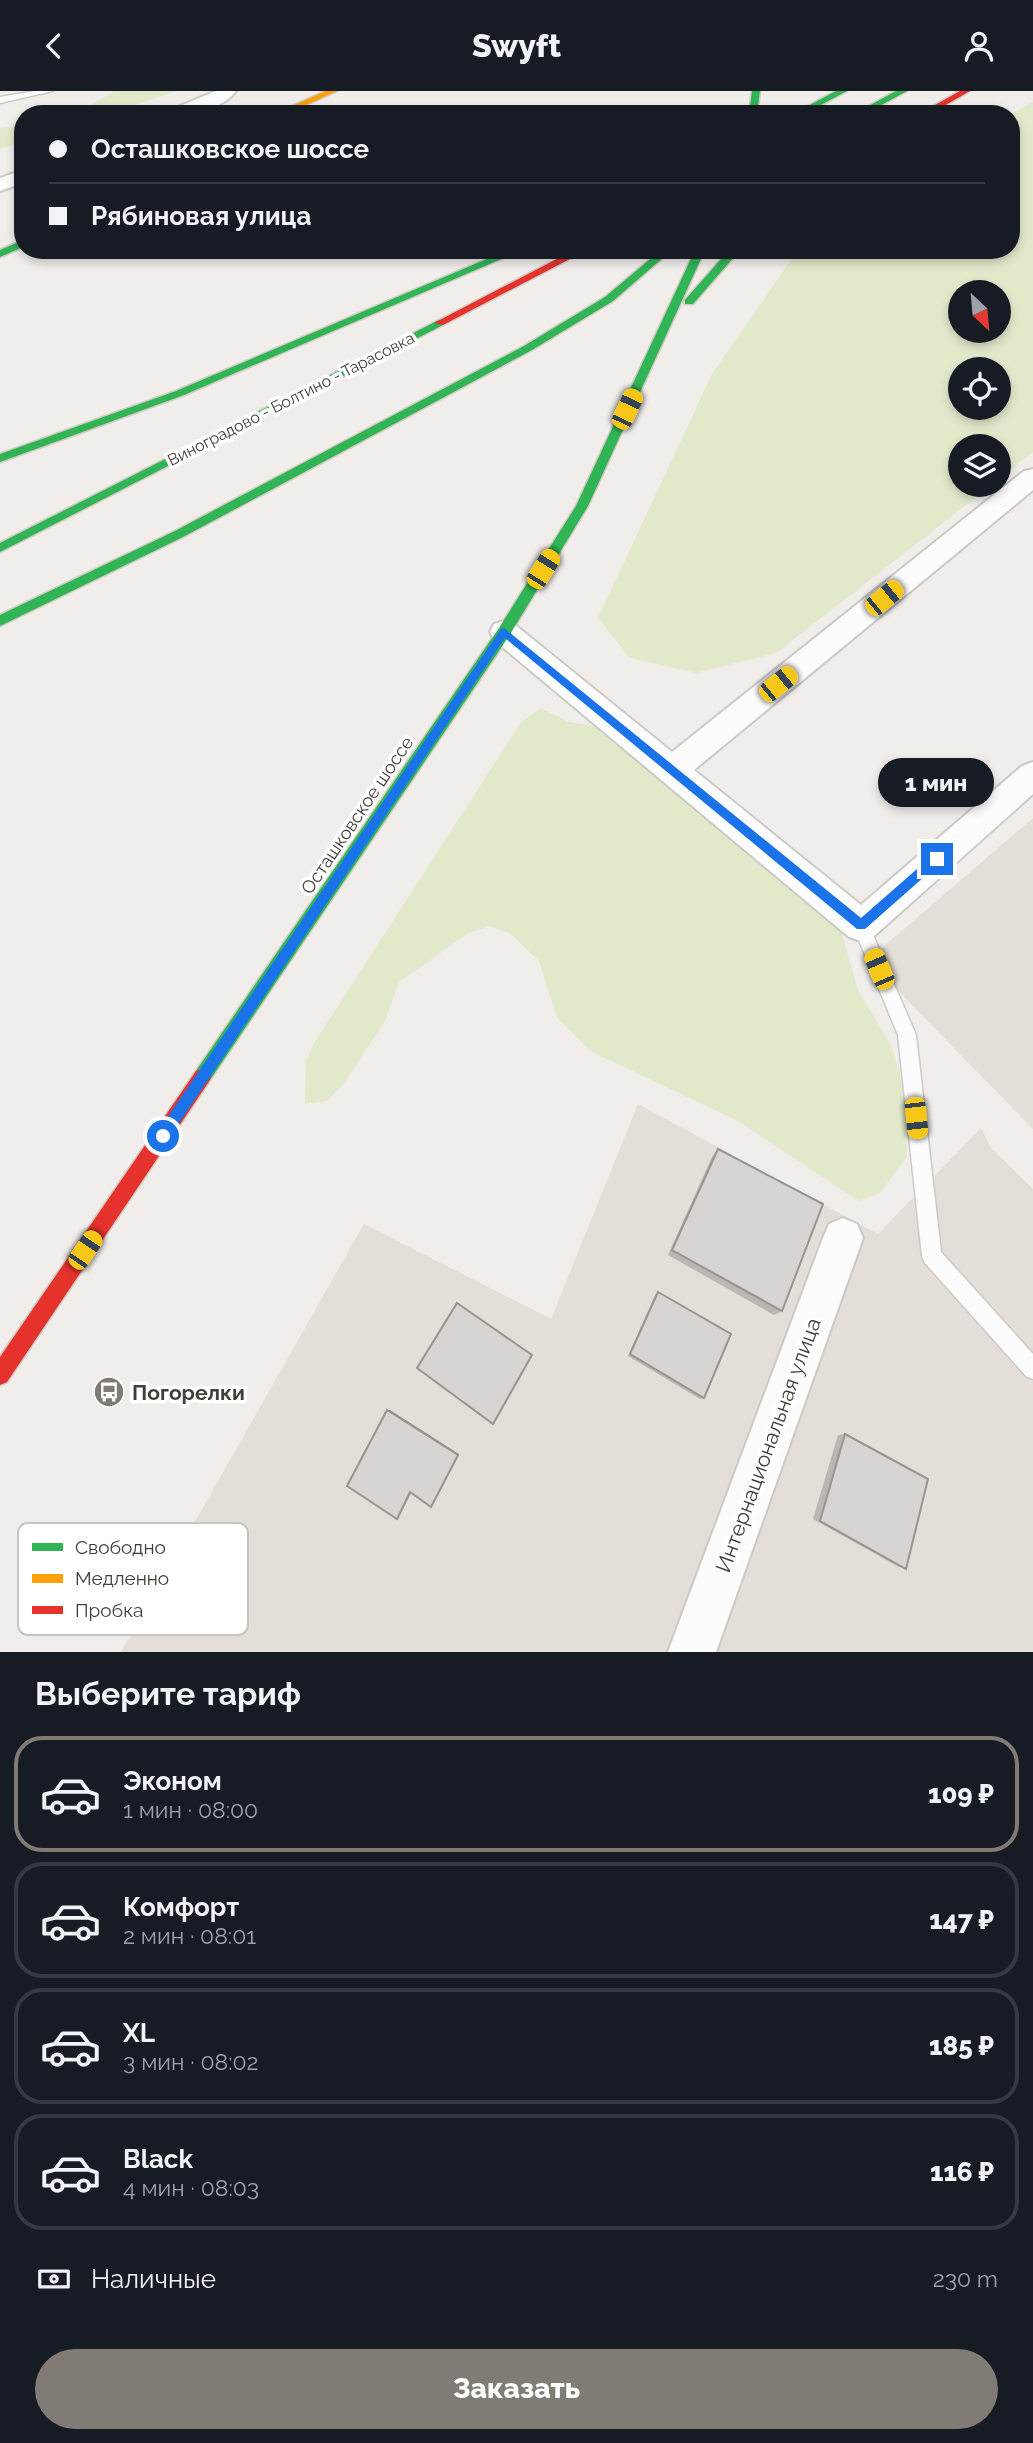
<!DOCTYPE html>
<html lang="ru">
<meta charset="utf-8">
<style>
:root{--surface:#171b24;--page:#20242c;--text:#f1f3f6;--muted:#9ea1a6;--line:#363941;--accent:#817b75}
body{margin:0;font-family:Raleway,sans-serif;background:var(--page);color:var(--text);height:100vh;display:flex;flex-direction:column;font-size:26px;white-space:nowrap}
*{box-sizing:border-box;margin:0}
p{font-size:23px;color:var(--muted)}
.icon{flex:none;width:38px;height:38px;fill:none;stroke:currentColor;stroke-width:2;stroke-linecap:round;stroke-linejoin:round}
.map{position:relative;height:1561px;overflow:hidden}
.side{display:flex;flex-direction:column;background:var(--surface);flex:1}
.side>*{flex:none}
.guide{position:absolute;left:14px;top:14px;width:1006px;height:154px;border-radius:28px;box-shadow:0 4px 10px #0003;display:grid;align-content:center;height:154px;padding:0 35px;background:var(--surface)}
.needle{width:46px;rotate:154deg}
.controls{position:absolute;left:948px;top:189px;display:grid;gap:14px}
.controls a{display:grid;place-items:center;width:63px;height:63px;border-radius:50%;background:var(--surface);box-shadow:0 4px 10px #0003;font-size:35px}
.end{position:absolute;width:32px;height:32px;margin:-16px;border:9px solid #1a73e8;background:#fff;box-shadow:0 0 0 4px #fff}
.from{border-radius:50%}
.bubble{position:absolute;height:49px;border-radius:24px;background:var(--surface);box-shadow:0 4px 10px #0003;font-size:23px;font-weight:800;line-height:49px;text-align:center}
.car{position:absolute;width:21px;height:42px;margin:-21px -10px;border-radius:9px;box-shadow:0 0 5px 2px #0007;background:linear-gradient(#f5c518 24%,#345 0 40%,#f5c518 0 76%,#345 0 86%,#f5c518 0)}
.guide b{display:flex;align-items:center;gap:24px;height:66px;font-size:26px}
.guide b+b{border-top:2px solid var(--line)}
.guide i{width:18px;height:18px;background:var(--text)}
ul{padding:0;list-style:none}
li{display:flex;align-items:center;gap:21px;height:116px;margin:0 14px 10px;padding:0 21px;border:4px solid var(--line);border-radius:28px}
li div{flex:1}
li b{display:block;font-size:26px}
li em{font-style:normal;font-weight:800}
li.active{border-color:var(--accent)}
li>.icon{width:63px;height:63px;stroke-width:1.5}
h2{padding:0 35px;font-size:32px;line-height:84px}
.pay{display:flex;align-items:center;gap:18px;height:77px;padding:0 35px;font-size:26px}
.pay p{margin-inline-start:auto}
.cta{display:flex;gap:14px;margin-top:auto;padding:14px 35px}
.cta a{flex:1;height:80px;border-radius:42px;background:var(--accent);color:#fff;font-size:28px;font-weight:800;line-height:80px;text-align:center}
header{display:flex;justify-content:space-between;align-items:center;height:91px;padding:0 35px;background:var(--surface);font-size:32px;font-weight:800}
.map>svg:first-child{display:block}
.residential{fill:#e3ded7}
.green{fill:#e2e9cb;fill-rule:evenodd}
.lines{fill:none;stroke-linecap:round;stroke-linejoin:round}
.lane-casing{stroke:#ccc9c6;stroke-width:3}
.street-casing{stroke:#ccc9c6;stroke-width:4}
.fast-casing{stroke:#d0cac2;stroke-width:3}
.slow-casing{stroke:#d0cac2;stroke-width:3}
.jam-casing{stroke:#d0cac2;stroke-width:3}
.lane{fill:#fdfcfc;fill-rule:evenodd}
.street{fill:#fdfcfc;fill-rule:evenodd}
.fast{fill:#30b455;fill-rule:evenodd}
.slow{fill:#ff9f0a;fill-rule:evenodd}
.jam{fill:#e5322d;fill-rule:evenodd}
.wall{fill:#bab6b4}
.shaded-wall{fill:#979492}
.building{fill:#d8d4d1;stroke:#979492;stroke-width:2}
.route{fill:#1a73e8}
.labels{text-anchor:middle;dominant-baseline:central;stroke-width:7;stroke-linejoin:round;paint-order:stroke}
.far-street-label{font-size:16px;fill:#453d36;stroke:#fff}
.street-label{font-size:18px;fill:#453d36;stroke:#fff}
.near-poi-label{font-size:21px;font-weight:bold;fill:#453d36;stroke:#fff;text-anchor:start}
.near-street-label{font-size:21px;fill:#453d36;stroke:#fff}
.key{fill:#fff;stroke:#c7c5c3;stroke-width:2}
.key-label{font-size:19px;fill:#453d36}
</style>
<header><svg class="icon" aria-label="back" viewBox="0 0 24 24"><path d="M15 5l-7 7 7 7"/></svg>Swyft<svg class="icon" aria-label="person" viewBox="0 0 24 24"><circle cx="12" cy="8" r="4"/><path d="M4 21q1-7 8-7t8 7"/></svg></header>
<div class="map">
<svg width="1033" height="1561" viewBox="0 0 1033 1561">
<rect width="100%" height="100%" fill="#f0edea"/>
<path class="residential" d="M1033,727V1038L868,869Z
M638,1013L878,1143L981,1037L991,1057L1033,1098V1561H121L364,1133L551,1228Z"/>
<path class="green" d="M114,0H177L108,23H76Z
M1033,11V361L999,388V355H961V394H992L776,562L696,582L630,567L598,527L712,283L788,173L804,159H1012L1011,23ZM999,201V240H961V201ZM961,278H999V317H961Z
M23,34V51L0,58V37Z
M540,617L569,631L641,642L840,837L858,899L892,956L905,999L907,1066L880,1102L859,1110L740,1031L590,960L557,927L539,870L511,843L490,835L469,842L399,891L385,930L345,991L327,1010L305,1013L306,969L316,949L520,633Z"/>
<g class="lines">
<g class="lane-casing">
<path id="lane" d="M35,0H53L0,12V6Z
M861,828L867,830L916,944L941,1161L1033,1263V1288L1026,1285L925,1172L922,1165L898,944L853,835L855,830Z"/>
</g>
<g class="street-casing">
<path id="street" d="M216,0H236C221,20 191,23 168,23L170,19Z
M23,79V92L0,100V87Z
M1033,378V399L694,679L861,814L1022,675L1033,671V703L873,846L861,850L849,846L494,549L490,541L494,533L504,530L514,533L672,661L1024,380Z
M843,1127L857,1133L863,1147L716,1561H668L823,1147L829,1133Z"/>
</g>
<g class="fast-casing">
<path id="fast" d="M752,0H760L757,23H749Z
M836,0H847L804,23H793Z
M896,0H907L865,23H854Z
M23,149V156L0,166V159Z
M508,159H522L184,304L0,371V363L176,300Z
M661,159H672L613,210L532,259L183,446L0,535V524L175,440L524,255L605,206Z
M695,159H705L588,415L509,545L208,992L202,995L196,992L193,986L196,980L499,537L576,415Z
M729,159H740L693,213H685V209Z
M439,229L443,230V234L0,461V452Z"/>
</g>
<g class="slow-casing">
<path id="slow" d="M326,0H337L286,23H274Z"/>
</g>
<g class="jam-casing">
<path id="jam" d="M960,0H970L930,23H919Z
M574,159H587L443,234L434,232Z
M202,977L208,980L211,986L208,992L7,1291L0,1294V1266L196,980Z"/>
</g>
<use href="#lane" class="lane"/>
<use href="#street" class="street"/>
<use href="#fast" class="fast"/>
<use href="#slow" class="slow"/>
<use href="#jam" class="jam"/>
</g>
<path class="wall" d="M718,1058L782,1220L774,1224L668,1164L712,1066Z
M658,1201L704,1307L700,1308L628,1265L655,1204Z
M845,1343L906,1478L897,1475L813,1428L838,1344Z"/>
<path class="shaded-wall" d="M387,1319H390L459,1363L433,1414L431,1416Z
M412,1400L399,1426L397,1428L410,1401Z"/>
<path class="building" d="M718,1058L823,1113L782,1220L672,1159Z
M658,1201L731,1243L704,1307L630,1263Z
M457,1212L532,1264L493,1333L417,1277Z
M387,1319L458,1364L431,1416L410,1401L397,1428L347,1395Z
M845,1343L928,1388L906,1478L820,1430Z"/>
<path class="route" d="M504,537L861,827L933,764H941V771L865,838H857L505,547L167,1050H158V1040L501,538Z"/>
<defs>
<g id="bus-disc" transform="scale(1.575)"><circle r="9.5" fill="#817b75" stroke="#fff"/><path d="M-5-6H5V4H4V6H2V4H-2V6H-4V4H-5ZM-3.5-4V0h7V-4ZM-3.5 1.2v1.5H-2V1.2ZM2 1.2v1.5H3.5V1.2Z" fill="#fff"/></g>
</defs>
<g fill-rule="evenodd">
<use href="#bus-disc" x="109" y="1301"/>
</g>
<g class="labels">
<g class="far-street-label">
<text transform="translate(291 308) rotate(-27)">Виноградово - Болтино - Тарасовка</text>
</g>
<g class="street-label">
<text transform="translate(357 724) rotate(-56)">Осташковское шоссе</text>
</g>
<g class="near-poi-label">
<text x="132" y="1301">Погорелки</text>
</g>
<g class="near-street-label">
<text transform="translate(768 1354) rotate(-70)">Интернациональная улица</text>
</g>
</g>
<rect x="18" y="1432" width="230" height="112" rx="10" class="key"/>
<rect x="32" y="1452" width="31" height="8" fill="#30b455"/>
<rect x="32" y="1483" width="31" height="9" fill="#ff9f0a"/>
<rect x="32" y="1515" width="31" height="8" fill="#e5322d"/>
<g class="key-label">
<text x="75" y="1463">Свободно</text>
<text x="75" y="1494">Медленно</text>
<text x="75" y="1526">Пробка</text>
</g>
</svg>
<div class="controls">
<a><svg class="needle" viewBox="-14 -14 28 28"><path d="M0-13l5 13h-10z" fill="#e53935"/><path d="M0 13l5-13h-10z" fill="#9ea1a6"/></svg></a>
<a><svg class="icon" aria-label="locate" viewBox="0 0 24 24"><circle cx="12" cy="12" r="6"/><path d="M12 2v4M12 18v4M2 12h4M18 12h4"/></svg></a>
<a><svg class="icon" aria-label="layers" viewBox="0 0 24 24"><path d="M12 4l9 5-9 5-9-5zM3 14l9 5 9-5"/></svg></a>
</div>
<i class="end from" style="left:163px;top:1045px"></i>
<i class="end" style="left:937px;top:768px"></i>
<div class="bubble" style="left:878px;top:667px;width:116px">1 мин</div>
<i class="car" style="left:627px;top:318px;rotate:25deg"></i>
<i class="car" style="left:543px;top:478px;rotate:32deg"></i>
<i class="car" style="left:884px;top:507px;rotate:51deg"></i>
<i class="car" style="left:778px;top:593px;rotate:51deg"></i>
<i class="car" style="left:879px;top:878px;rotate:337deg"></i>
<i class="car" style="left:916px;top:1027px;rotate:174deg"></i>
<i class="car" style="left:85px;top:1159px;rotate:34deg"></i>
<div class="guide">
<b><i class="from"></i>Осташковское шоссе</b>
<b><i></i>Рябиновая улица</b>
</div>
</div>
<section class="side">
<h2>Выберите тариф</h2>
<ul>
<li class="active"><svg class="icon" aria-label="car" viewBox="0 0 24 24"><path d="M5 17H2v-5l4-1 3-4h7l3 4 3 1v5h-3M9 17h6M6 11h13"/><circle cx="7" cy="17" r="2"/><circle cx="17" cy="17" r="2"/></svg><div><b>Эконом</b><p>1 мин · 08:00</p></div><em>109 ₽</em></li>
<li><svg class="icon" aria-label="car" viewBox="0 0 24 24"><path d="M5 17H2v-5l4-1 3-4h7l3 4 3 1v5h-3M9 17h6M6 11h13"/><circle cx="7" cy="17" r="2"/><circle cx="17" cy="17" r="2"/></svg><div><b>Комфорт</b><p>2 мин · 08:01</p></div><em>147 ₽</em></li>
<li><svg class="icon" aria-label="car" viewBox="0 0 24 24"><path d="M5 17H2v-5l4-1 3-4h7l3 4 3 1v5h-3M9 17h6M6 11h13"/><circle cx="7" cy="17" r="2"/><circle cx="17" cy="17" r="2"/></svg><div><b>XL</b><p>3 мин · 08:02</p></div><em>185 ₽</em></li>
<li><svg class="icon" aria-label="car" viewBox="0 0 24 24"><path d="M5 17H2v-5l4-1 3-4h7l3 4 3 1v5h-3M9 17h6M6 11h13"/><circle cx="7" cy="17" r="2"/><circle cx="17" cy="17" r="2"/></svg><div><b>Black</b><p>4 мин · 08:03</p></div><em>116 ₽</em></li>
</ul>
<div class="pay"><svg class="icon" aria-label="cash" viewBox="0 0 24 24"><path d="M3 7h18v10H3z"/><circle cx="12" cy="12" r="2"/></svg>Наличные<p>230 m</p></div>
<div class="cta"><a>Заказать</a></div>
</section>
